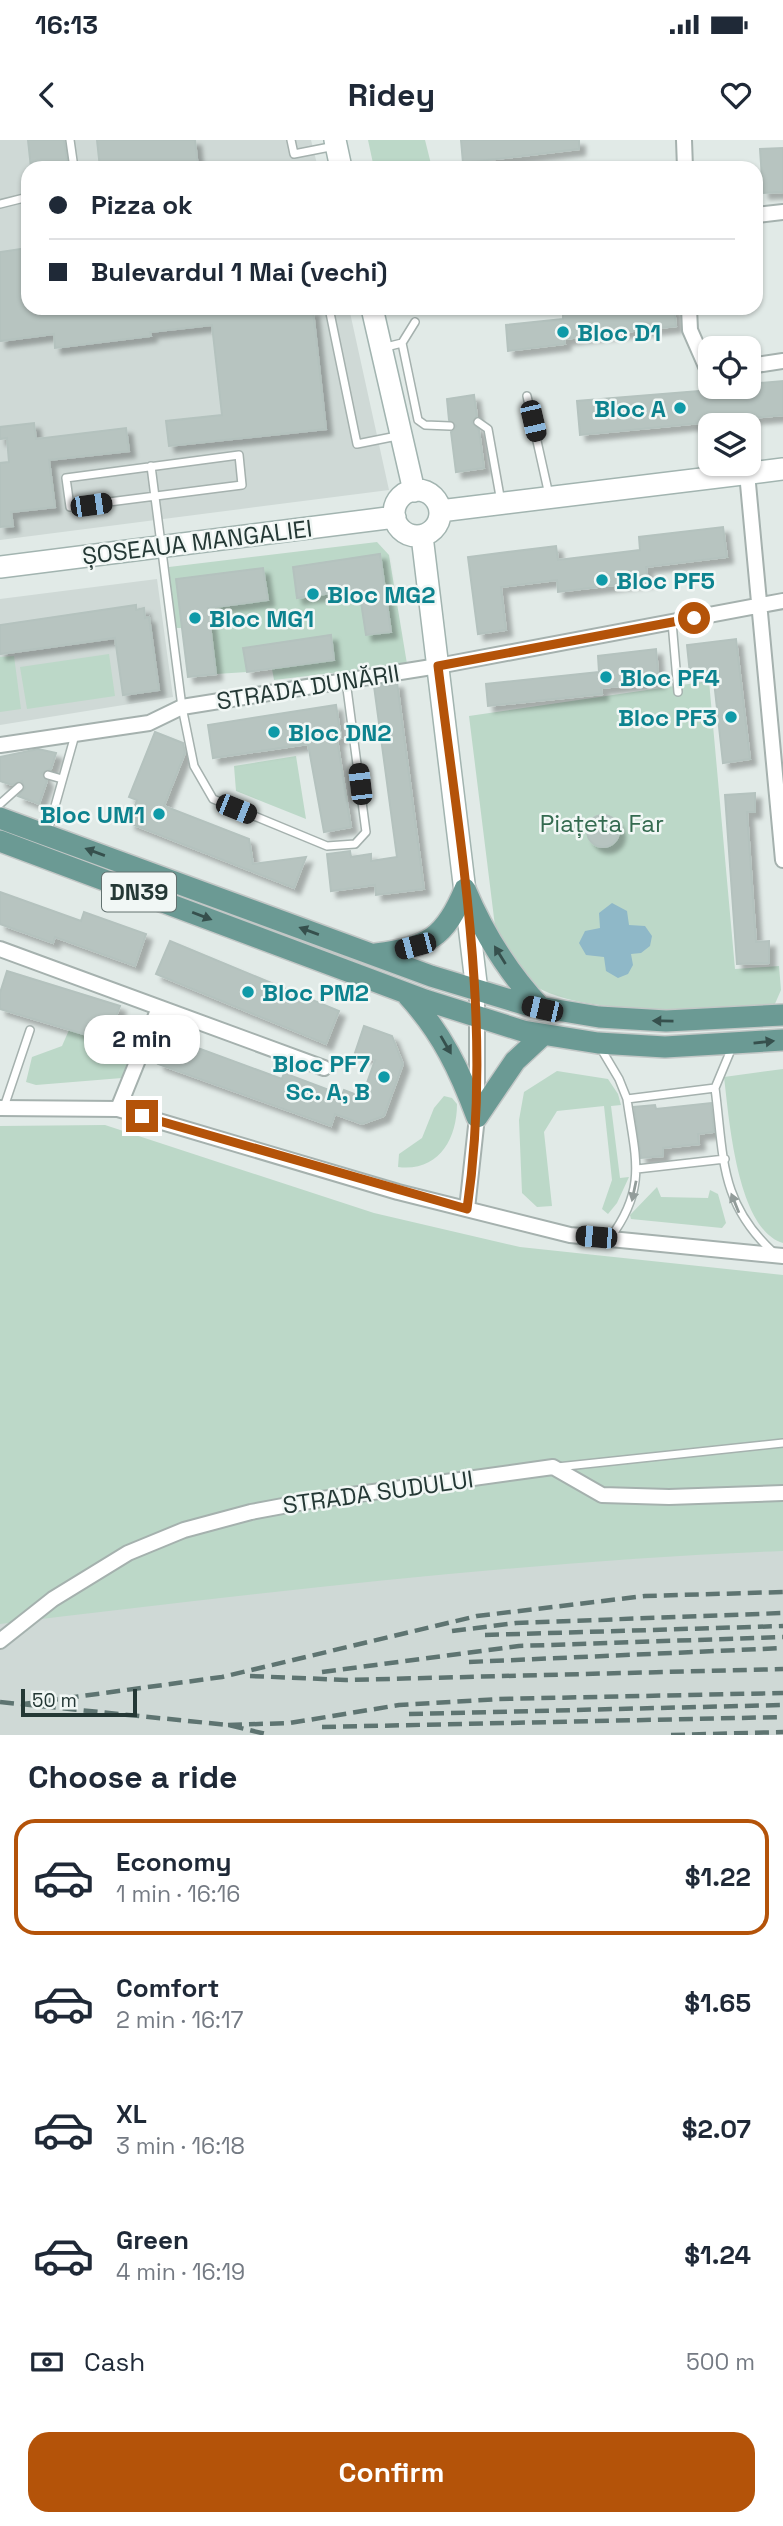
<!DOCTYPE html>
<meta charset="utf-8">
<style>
:root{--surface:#fff;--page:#f2f2f3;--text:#1f2937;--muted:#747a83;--line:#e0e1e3;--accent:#b45309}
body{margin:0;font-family:"Space Grotesk",sans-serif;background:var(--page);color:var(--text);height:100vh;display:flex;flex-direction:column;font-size:26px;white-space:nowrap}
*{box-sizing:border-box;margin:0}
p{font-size:23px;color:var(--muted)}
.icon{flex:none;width:38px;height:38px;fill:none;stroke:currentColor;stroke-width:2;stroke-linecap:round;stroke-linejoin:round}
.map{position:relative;height:1595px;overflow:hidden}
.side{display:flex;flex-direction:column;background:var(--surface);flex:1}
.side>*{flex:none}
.guide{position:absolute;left:21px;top:21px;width:742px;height:154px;border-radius:21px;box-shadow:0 2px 5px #0004;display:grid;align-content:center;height:154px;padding:0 28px;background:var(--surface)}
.tools{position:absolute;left:698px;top:196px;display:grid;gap:14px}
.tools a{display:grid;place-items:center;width:63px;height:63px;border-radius:14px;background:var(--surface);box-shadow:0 2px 5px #0004;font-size:35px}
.scale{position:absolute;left:21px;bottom:18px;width:116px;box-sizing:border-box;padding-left:7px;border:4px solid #243835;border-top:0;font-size:19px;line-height:24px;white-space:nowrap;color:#243835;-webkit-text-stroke:5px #f1f7f5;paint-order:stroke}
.end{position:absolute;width:32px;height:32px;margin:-16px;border:9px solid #b45309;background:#fff;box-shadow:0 0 0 4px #fff}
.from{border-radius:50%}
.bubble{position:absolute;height:49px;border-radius:21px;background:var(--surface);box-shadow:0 2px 5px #0004;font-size:23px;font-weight:600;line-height:49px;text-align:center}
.car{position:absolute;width:21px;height:42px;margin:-21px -10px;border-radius:9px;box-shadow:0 0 5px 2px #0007;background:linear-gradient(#222 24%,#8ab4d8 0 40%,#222 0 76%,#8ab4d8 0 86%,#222 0)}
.guide b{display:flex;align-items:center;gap:24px;height:66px;font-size:26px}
.guide b+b{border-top:2px solid var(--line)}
.guide i{width:18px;height:18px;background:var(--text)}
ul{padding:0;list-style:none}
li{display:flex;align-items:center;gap:21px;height:116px;margin:0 14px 10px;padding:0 14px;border:4px solid transparent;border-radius:21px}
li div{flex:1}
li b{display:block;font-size:26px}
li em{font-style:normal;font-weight:600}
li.selected{border-color:var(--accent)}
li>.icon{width:63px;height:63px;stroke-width:1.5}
h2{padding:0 28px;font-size:32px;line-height:84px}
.pay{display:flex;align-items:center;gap:18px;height:77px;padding:0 28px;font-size:26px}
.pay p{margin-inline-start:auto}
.button{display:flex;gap:14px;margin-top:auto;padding:14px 28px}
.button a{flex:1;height:80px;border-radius:21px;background:var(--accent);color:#fff;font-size:28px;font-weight:600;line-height:80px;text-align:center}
.status{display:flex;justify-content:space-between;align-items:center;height:49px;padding:0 35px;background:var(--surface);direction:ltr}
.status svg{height:19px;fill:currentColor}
header{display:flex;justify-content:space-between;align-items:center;height:91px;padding:0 28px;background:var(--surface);font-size:32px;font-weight:600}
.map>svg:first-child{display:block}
.built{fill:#cfd9d6}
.green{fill:#bcd8c8;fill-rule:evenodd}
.water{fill:#8fb8c8}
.building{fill:#b7c4c0;stroke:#b4c2be;stroke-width:2;filter:url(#shadow)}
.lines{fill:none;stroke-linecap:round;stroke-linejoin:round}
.lane-casing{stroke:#a5b1ae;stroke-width:10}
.street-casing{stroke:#a5b1ae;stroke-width:18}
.secondary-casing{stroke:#a2b4b0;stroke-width:24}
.primary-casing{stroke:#c2c7c6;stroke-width:24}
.lane{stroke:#fff;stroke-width:7}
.street{stroke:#fff;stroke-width:14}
.secondary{stroke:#fff;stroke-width:21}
.primary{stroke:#6b9a94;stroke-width:21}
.rail{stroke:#5e7471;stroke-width:4.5;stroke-dasharray:14 7;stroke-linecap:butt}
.oneway{fill:#36504d}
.oneway2{fill:#929c9a}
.route{stroke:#b45309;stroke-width:9}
.culture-dot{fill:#0f9aa8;stroke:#f1f7f5;stroke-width:2.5}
.labels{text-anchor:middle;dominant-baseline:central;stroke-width:5;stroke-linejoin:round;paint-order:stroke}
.shield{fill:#f1f7f5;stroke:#62716f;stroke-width:2}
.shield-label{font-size:23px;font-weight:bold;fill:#243835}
.culture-label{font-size:24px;font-weight:bold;fill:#0d838f;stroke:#f1f7f5;text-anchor:start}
.street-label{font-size:24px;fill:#243835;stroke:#f1f7f5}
.park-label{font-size:24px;fill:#336a4f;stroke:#f1f7f5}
</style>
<div class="status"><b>16:13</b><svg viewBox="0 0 49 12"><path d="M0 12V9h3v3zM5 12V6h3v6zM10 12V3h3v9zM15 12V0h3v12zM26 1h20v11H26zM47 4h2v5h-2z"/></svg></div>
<header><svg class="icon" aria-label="back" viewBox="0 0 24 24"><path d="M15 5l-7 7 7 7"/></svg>Ridey<svg class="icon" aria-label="heart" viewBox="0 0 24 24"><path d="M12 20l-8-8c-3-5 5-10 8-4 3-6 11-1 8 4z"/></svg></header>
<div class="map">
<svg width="783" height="1595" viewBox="0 0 783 1595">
<defs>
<filter id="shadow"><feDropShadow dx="6" dy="6" stdDeviation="2" flood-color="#0004"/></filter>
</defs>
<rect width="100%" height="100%" fill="#e1eae7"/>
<path class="built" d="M0,0H311L318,28H28V168H349L389,350L0,400Z
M157,439L173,557L0,585V459Z
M0,1153L783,1224V1595H0Z"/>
<path class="green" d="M368,0H425L432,28H374Z
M377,402L389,415L407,524L274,540L272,529L334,520L243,508L247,532L216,534L208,468L267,460L263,428L176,439L182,488H175L169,427ZM380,414L391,492L366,495L359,449L298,458L293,427Z
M109,514L115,556L27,569L20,527Z
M14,516L21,569L0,572V517Z
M709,541L735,829L779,826L781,850L774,866C716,869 566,880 523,837C509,822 502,805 495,786L469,576Z
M296,616L306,679L236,651L234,626Z
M69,890L128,909L130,913L122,938L36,945L26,942L32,917L62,906Z
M783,929V1103C737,1090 729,977 724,937Z
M557,931L608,939L618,954L621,965L611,966L620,1038L629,1037L617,1063L608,1074L602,1069L612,1040L604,966L557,971L544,992L552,1066L537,1067L522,1053L519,980L524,952Z
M444,956L452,958L457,964C457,1000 438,1032 398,1027L399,1014L422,998L434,968Z
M105,985L374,1073L520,1107L783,1135V1411C521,1421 261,1453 0,1484V986Z
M657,1047L661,1057L708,1058L710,1050L718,1054L726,1083L722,1088L631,1079L630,1075Z"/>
<path class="water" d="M612,763L627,771L629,785L645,786L652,796L650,806L641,813L631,814L633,825L628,834L618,838L606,831L604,817L586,815L579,803L585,791L600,788L599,773Z"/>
<path class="building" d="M28,0H64L68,27L31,28Z
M97,0H195L198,28H100Z
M461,0H579V9L463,23Z
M783,8V52L763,53L760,9Z
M28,108V168H287L288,173L313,170L326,289L169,306L166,281L222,275L212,185L150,192L151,196L55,208L54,194L0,201V112Z
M612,168H674L676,186L564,199L565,204L508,211L506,185L563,179V174Z
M783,241V275L580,295L577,261L749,247V244Z
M474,255L477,276L472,282L479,290L484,328L456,332L451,292L456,286L449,280L447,259Z
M34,283L36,299L126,288L129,311L49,320L55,367L11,372L13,386L0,387V323L9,322L7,298L0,299V287Z
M723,387L727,417L646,427L648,441L558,452L557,440L501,447L506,490L478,494L468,417L556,406L558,420L640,410L639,397Z
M380,414L391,492L366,495L359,449L297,458L293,427Z
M263,428L268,460L208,468L216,534L188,537L176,439Z
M136,465V470L144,468L145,478L149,477L159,550L123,555L115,498L0,514V485Z
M331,495L334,520L247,532L243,508Z
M736,499L750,619L723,623L713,532L690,534L687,505Z
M656,509L659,542L601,548L602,554L488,566L486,544L599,532L598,516Z
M397,542L424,749L376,755L375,745L331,751L327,714L350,711L351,717L371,714V721L397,717L374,546Z
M336,565L341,598L337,599L351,687L324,692L308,604L213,618L208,585Z
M155,592L183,603L185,613L164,666L249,699L253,724L306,717L294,748L129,683L137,660L129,657Z
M38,609L56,613L51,629L42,633L47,641L39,664L18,656L25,648L22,641L12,645L0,641V617Z
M755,653V672H747L756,802L769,801V823L737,824L725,655Z
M587 691a16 16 0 1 1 32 0a16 16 0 1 1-32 0Z
M0,752L81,781L84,772L146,794L135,826L55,797L53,803L0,784Z
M170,801L339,871L326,904L156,834Z
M7,831L120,866L107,901L0,869V853Z
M364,886L392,896L403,924L384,976L362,984L335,974L331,986L158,924L168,897L282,939L284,933L342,955L344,950L362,957L375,920L355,913Z
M711,963L714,992L698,994L699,1004L663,1008V1016L641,1018L634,967L655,965L656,969Z"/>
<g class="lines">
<g class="lane-casing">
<path id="lane" d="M70,0L74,28
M291,0L294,14L335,6
M0,64L28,57
M329,168L357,304L397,296
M402,203L418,280L425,285L450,286
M382,208L402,203L415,182
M527,256L549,355
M478,282L488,289L501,362
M239,315L242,345L70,367L66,338Z
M151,326L182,567L194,626L213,659L327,706L355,704L366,692L346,541
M672,482L678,552
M48,635L62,639
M0,664L19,647
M48,691L75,595
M600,907L619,939L627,959L715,948L733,905
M715,948C724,1017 719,1063 774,1113
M4,967L30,890
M637,1029L725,1019
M610,1098C648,1047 635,1017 627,959
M557,1327L783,1303"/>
</g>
<g class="street-casing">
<path id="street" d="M684,0L685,28
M756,75L783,72
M689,168L690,190L708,231H710
M749,226L783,221
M747,333L783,720
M0,605L149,583L182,567L438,526L783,461
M0,809L324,928
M0,968L118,969L398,1052L570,1095L783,1116
M118,969L159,868
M467,1069L477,977V851
M0,1501L53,1459L128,1413L184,1390L251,1372L315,1360L553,1327L602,1355L669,1357L783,1353"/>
</g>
<g class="secondary-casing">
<path id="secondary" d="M335,0L341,28
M372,168L414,351
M394 373a23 23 0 1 1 46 0a23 23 0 1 1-46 0Z
M440,371L783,329
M422,396L477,851
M0,427L395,377"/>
</g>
<g class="primary-casing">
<path id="primary" d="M0,678L431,836L527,865L599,877L666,881L783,875
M0,701L425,860L523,891L598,903L665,907L783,900
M465,749C483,792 509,834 542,869
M376,814C428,807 445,798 465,749
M408,856C442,893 460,931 477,977
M477,977L515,921L543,895"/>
</g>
<use href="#lane" class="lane"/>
<use href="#street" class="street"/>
<use href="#secondary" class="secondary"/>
<use href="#primary" class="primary"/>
<path class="rail" d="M452,1491L516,1483L783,1473
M485,1495L783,1486
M469,1522L783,1508
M322,1532L519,1506L783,1497
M250,1536L346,1540L783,1529
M0,1562L228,1585L270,1595
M23,1564L222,1537L477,1476L645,1456L783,1452
M409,1574L783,1565
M228,1585L290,1583L399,1565L499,1559L783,1553
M322,1587L783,1577
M671,1595L783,1592"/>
</g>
<defs><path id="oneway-solid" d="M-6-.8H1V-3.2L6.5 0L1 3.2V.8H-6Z" transform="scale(1.75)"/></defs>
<g class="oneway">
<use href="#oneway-solid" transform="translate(95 712) rotate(-160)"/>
<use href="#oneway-solid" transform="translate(202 776) rotate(21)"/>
<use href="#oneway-solid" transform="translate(309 791) rotate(-160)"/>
<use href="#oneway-solid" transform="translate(500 815) rotate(-122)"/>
<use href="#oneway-solid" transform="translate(663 881) rotate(-179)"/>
<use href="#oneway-solid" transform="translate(764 902) rotate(-6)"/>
<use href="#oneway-solid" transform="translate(446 905) rotate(60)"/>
</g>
<g class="oneway2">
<use href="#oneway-solid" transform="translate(634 1051) rotate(102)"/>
<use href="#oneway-solid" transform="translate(735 1063) rotate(-112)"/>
</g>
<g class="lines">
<path class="route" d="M142,976L467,1069C494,887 460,707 438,526L694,478"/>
</g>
<g class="culture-dot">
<circle cx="563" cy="192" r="7"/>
<circle cx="680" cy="268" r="7"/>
<circle cx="602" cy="440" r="7"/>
<circle cx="313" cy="454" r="7"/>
<circle cx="195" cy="478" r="7"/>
<circle cx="606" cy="537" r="7"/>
<circle cx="731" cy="577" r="7"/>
<circle cx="274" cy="592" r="7"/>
<circle cx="159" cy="674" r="7"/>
<circle cx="248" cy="852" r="7"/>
<circle cx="384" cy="937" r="7"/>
</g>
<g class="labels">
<rect class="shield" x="102" y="732.5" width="74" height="39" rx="5"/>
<g class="shield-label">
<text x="139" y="752">DN39</text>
</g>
<g class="culture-label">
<text x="577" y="192">Bloc D1</text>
<text x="666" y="268" text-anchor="end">Bloc A</text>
<text x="616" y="440">Bloc PF5</text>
<text x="327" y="454">Bloc MG2</text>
<text x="209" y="478">Bloc MG1</text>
<text x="620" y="537">Bloc PF4</text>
<text x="717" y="577" text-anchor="end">Bloc PF3</text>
<text x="288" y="592">Bloc DN2</text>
<text x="145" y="674" text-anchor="end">Bloc UM1</text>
<text x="262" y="852">Bloc PM2</text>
<text x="370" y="923" text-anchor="end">Bloc PF7<tspan x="370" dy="28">Sc. A, B</tspan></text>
</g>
<g class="street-label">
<text transform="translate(197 402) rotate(-7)">ȘOSEAUA MANGALIEI</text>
<text transform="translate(308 547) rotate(-9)">STRADA DUNĂRII</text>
<text transform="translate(378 1352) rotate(-8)">STRADA SUDULUI</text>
</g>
<g class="park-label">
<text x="602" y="683">Piațeta Far</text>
</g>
</g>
</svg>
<div class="tools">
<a><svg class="icon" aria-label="locate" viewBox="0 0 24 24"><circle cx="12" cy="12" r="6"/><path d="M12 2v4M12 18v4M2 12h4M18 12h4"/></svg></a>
<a><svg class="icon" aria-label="layers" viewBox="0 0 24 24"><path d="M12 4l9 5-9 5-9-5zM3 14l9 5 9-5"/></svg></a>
</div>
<div class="scale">50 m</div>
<i class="end from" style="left:694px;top:478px"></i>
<i class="end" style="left:142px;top:976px"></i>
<div class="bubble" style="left:84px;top:875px;width:116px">2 min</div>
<i class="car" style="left:533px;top:281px;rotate:167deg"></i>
<i class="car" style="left:91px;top:365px;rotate:82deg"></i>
<i class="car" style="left:360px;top:644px;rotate:353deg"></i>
<i class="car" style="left:236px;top:669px;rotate:112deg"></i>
<i class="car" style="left:415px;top:806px;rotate:255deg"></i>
<i class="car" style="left:542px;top:869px;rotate:283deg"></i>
<i class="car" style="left:596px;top:1097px;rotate:275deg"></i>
<div class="guide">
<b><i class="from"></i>Pizza ok</b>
<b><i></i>Bulevardul 1 Mai (vechi)</b>
</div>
</div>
<section class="side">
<h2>Choose a ride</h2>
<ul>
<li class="selected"><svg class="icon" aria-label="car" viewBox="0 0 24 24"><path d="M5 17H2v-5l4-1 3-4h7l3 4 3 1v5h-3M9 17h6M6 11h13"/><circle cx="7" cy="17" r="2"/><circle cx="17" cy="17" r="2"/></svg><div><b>Economy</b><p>1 min · 16:16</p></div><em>$1.22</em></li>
<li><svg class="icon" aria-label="car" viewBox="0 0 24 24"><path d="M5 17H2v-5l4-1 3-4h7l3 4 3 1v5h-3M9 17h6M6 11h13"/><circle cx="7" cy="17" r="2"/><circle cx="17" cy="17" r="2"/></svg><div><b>Comfort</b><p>2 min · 16:17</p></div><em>$1.65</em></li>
<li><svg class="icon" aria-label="car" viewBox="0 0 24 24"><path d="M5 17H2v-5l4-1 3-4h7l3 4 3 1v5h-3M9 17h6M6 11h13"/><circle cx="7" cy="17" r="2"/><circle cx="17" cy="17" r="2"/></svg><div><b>XL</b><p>3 min · 16:18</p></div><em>$2.07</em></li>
<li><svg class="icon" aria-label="car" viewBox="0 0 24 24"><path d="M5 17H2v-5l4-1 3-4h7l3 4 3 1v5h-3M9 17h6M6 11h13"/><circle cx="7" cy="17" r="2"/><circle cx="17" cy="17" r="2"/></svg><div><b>Green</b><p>4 min · 16:19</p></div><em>$1.24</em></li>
</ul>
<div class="pay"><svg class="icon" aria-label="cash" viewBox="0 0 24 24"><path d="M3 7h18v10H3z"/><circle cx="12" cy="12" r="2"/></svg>Cash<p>500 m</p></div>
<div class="button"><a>Confirm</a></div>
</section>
